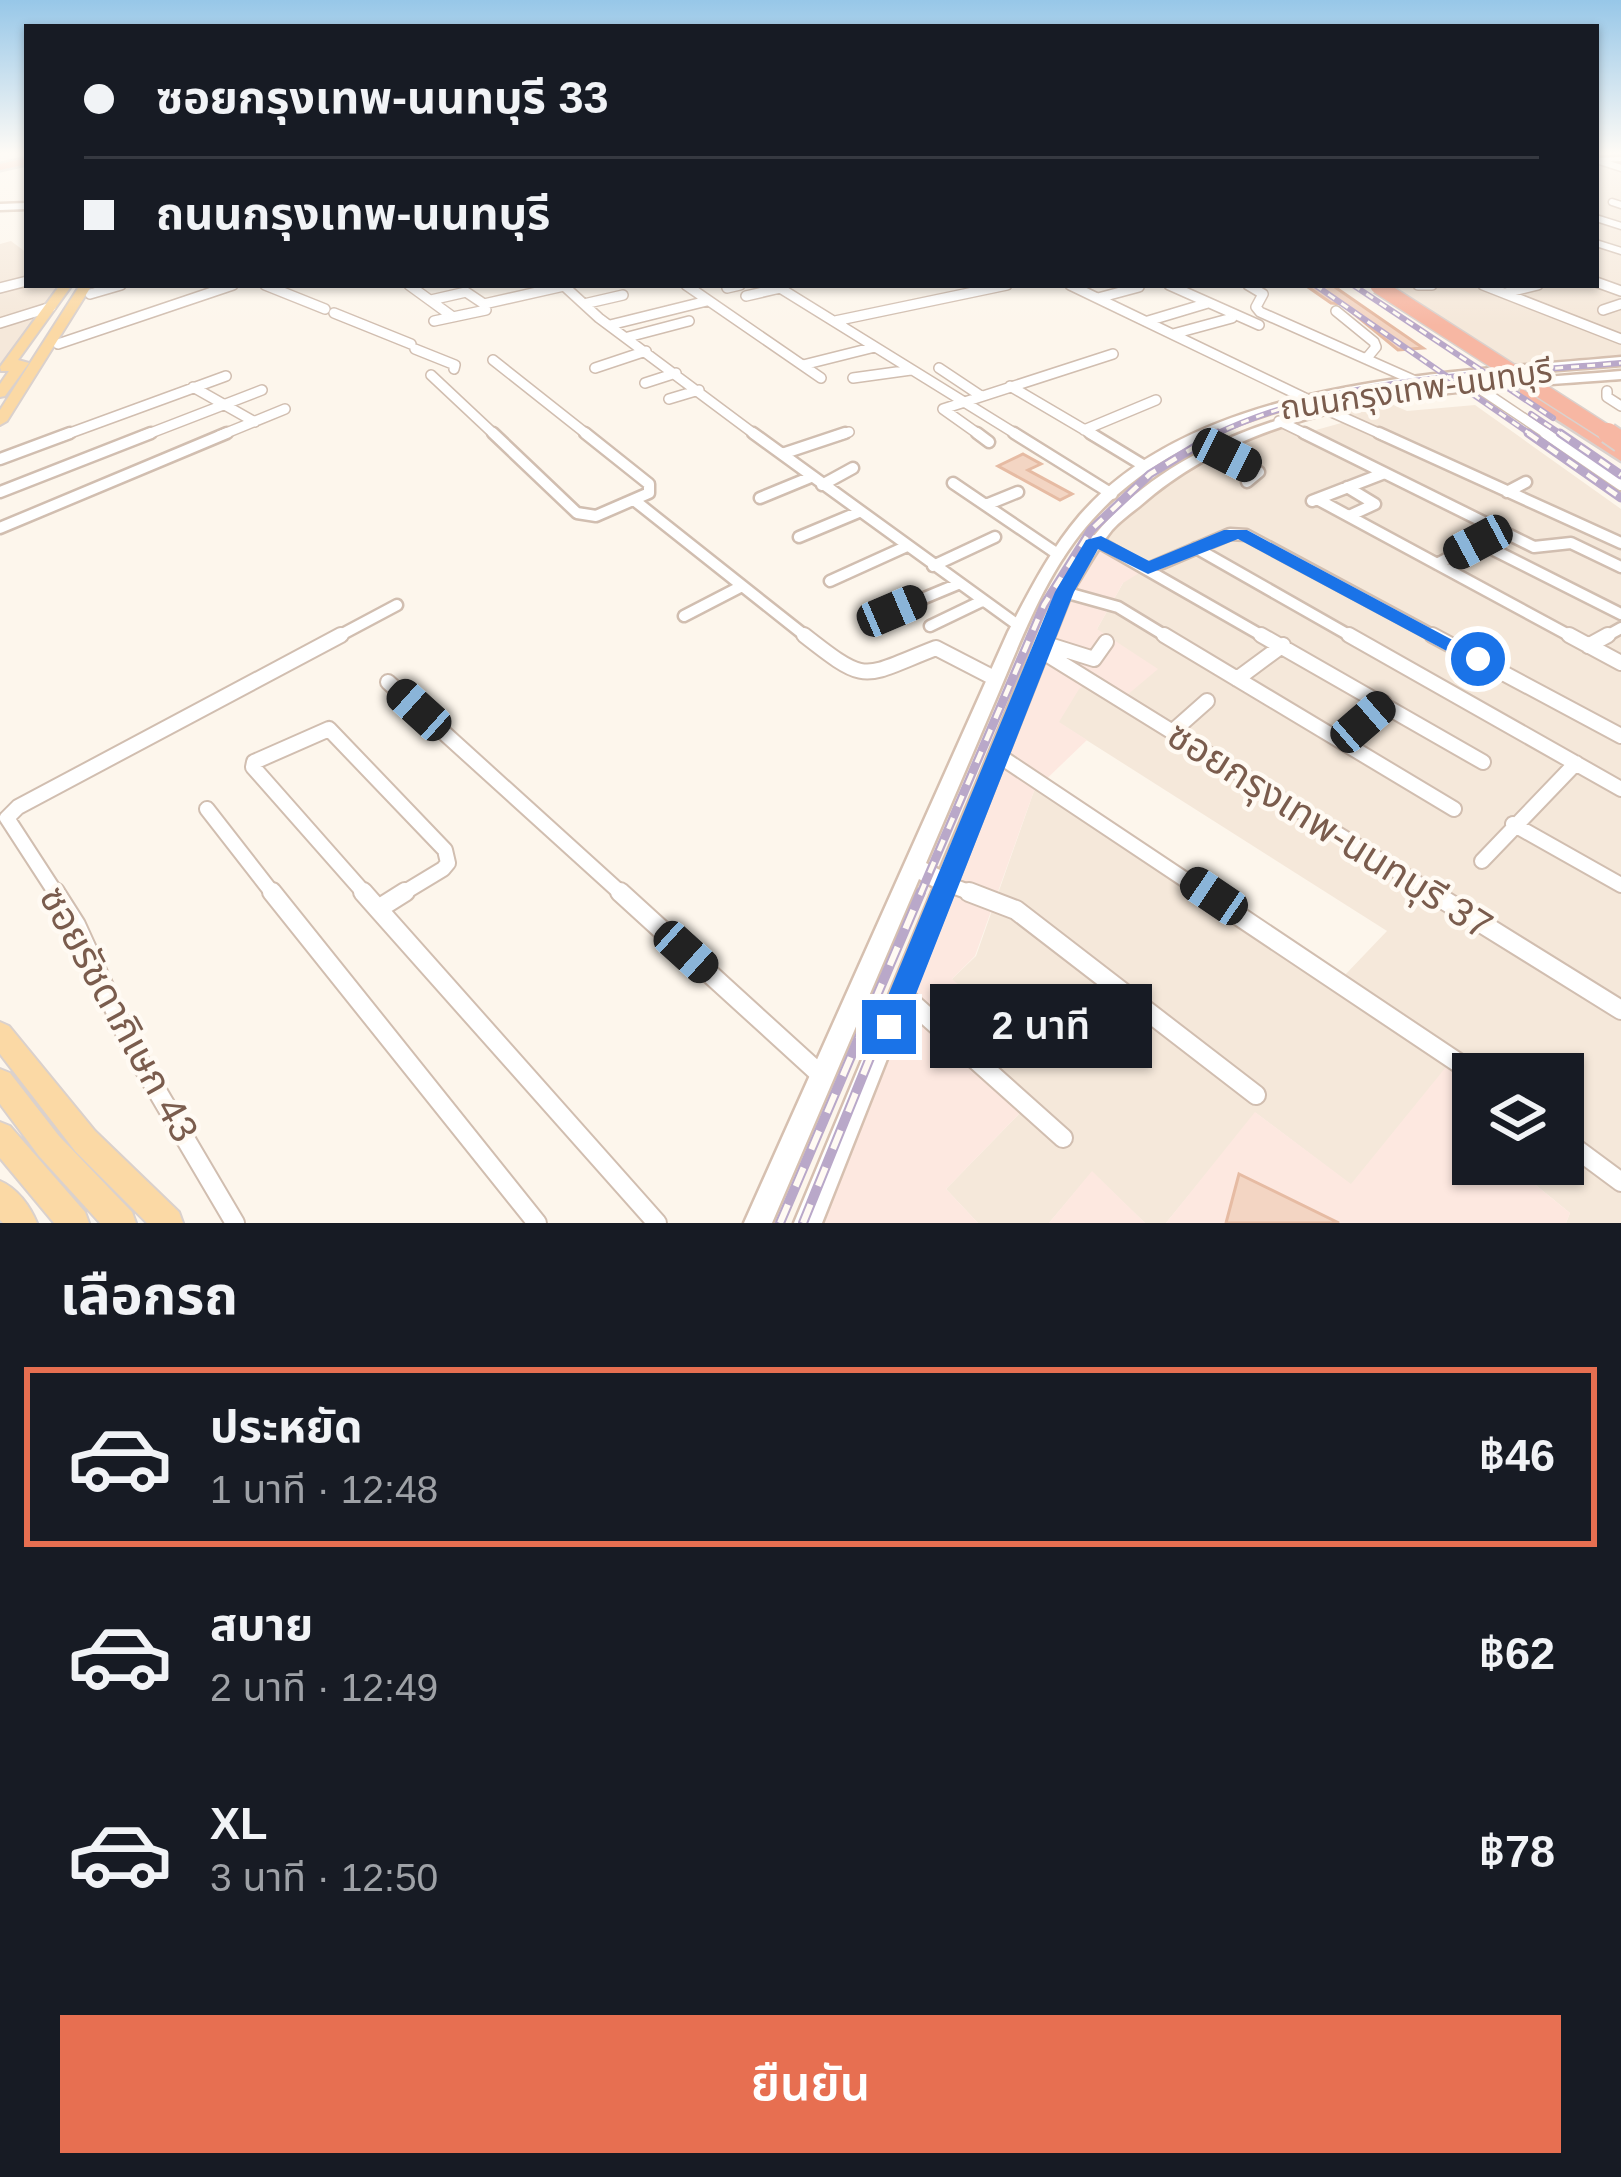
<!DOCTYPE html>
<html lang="th">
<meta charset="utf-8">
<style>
:root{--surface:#171b24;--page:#20242c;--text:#f1f3f6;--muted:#9ea1a6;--line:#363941;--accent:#e76f51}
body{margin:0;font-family:Arial,"Noto Sans Thai",sans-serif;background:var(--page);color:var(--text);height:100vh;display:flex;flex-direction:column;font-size:45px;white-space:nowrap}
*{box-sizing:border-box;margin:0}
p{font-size:39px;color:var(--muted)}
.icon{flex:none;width:66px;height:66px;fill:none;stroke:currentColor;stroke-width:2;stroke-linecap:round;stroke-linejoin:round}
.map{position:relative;height:1223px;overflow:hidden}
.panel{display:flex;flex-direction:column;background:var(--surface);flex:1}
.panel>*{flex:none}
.banner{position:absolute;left:24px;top:24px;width:1575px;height:264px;border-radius:0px;box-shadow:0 3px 9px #0004;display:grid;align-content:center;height:264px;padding:0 60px;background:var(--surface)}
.fabs{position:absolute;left:1452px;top:1053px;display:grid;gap:24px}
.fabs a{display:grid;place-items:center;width:132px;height:132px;border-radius:0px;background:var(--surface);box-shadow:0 3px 9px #0004;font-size:60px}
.end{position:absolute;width:54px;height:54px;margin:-27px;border:15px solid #1a73e8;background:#fff;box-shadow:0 0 0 6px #fff}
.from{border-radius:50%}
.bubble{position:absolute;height:84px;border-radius:0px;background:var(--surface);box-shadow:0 3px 9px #0004;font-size:39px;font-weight:600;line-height:84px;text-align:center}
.car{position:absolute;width:36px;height:72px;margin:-36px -18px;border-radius:15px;box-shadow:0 0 9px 3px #0007;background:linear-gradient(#222 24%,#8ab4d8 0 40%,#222 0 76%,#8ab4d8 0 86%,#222 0)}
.banner b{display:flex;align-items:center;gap:42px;height:114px;font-size:45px}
.banner b+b{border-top:3px solid var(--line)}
.banner i{width:30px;height:30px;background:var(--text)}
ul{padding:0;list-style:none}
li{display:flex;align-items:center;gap:36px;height:180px;margin:0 24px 18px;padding:0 36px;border:6px solid transparent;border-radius:0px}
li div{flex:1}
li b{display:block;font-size:45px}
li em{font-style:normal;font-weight:600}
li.active{border-color:var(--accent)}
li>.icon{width:108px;height:108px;stroke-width:1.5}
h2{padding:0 60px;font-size:54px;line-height:144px}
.primary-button{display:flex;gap:24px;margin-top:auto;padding:24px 60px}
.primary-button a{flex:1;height:138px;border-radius:0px;background:var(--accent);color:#fff;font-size:48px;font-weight:600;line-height:138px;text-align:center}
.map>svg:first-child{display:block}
.residential{fill:#f5e8da}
.commercial{fill:#fde8e0}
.building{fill:#f3d5c3;stroke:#e6bba3;stroke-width:3}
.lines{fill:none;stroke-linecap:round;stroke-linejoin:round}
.minor-far4-casing{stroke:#d1beb0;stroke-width:9}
.minor-far3-casing{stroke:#d1beb0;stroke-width:12}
.minor-far2-casing{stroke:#d1beb0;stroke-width:15}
.minor-far1-casing{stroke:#d1beb0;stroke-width:18}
.minor-casing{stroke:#d1beb0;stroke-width:22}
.secondary-casing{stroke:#d6c0b0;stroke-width:5}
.primary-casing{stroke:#dad1cd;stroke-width:4}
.motorway-casing{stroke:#dad1cd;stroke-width:5}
.minor-far4{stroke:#fff;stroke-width:6}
.minor-far3{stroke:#fff;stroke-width:9}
.minor-far2{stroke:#fff;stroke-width:10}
.minor-far1{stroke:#fff;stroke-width:14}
.minor{stroke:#fff;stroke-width:18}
.secondary{fill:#fff;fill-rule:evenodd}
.primary{fill:#fbd9a5;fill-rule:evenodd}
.motorway{fill:#f7b7a3;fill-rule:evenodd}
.rail-far2-casing{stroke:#b9a8c9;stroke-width:6}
.rail-far1-casing{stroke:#b9a8c9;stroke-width:9}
.rail-casing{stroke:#b9a8c9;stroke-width:10}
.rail-far2{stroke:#fffaf3;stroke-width:3;stroke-dasharray:8;stroke-linecap:butt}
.rail-far1{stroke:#fffaf3;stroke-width:4.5;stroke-dasharray:12;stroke-linecap:butt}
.rail{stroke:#fffaf3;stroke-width:6;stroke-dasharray:20;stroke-linecap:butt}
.motorway-bridge-far1-casing{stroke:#dad1cd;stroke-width:18;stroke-linecap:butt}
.motorway-bridge-casing{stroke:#dad1cd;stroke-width:24;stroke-linecap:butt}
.motorway-bridge-far1{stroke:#f7b7a3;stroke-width:15}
.motorway-bridge{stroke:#f7b7a3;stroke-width:20}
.route{fill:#1a73e8}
.labels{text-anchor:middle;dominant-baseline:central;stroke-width:9;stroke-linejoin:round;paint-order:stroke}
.street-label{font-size:33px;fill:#7a5c4d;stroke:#fffaf3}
.near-street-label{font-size:39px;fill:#7a5c4d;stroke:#fffaf3}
</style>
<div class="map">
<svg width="1621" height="1223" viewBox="0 0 1621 1223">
<rect width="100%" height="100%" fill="#fdf6ec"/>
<path class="residential" d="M1621,161V357L1516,368L1389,285H1596V162Z
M11,241L27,253V285H59L0,365V244Z
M1389,403L1407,411L1475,405L1621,509V1223H1566L1570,1213L1510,1164H1563V1074H1473V1087L1446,1068L1351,1185L1256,1113L1166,1223H1145L1092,1172L1049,1223H978L946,1189L1019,1114L958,1034L952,979L976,956L1034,791L1047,781L1344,976L1387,931L1058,722L1079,688L1096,678L1097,629L1123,583L1100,545L1145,500L1225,448L1280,425L1298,435L1352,420L1337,411Z"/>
<path class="commercial" d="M1100,545L1144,570L1123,583L1097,629L1158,669L1126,696L1096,678L1079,689L1059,722L1087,740L1034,791L975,956L952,979L984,1007L959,1035L1020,1113L946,1189L978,1223H820L1076,580Z
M1446,1067L1473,1087V1164H1510L1570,1213L1566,1223H1166L1255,1112L1351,1184Z
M1092,1171L1145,1223H1049Z"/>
<path class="building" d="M1305,285H1332L1423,348L1398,350L1342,304L1331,303Z
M1023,454L1041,464L1028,470L1072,494L1060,500L998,466Z
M1239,1174L1339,1223H1226Z"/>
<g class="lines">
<g class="minor-far4-casing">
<path id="minor-far4" d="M1596,160L1621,168
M1612,202L1621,205
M1596,218L1621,226
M1596,243L1621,251"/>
</g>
<g class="minor-far3-casing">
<path id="minor-far3" d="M1596,282L1621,291
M265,285L325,309
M409,285L453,317
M563,285L599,318L757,436
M686,285L821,378
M1070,285L1309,400
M1169,285L1259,325
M1248,285L1263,294L1256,307L1260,312L1420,383
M1418,285H1432
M1483,285L1621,339
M0,288L27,281
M727,288L740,285
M1505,293L1538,285
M90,294L121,285
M746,296L780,288L1019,436
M1098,298L1139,287
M431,300L466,292L484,304L564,286
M584,304L623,295
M1603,310L1621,304
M1336,311L1374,342L1376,347L1366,359
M334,313L411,344
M434,321L486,310L484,305
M835,321L1007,285
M1148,321L1208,303
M0,323L51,307
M610,325L707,301
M1173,334L1232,318
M628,337L689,321
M58,344L233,285
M415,349L455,365L454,369
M493,360L589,436
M803,365L875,347
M595,368L646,351
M939,368L981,396
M431,375L496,436
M853,378L911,370
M645,383L676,373
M1010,386L1095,436
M193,387L255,422
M1480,389L1550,436
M1607,391V397L1621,406
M669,399L699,390
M1327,410L1385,436
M1279,421L1310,436
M1084,430L1156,400
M62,436L226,376
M143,436L262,390
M219,436L285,409
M836,436L849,432
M981,436L943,409L1113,354"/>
</g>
<g class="minor-far2-casing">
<path id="minor-far2" d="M493,433L577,513L596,516L649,493V484L585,433
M753,433L1019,626
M977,433L989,442
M1014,433L1112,494
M1090,433L1146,467
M1304,433L1534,547L1571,543L1621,567
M1379,433L1621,543
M1545,433L1621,485
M1214,449L1259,472L1247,482
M782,454L845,433
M0,459L70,433
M953,483L1059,555
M822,485L853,468
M1347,487L1375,504L1349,516
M0,492L151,433
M1507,492L1526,482
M760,498L811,477
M1317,499L1574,638
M634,500L808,638
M1312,501L1382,474
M986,505L1018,492
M0,528L227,433
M799,537L859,512
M1095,540L1266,638
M1478,542L1621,614
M1196,548L1354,638
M1437,564L1484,539
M933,566L995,537
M1148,569L1230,534L1246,535L1438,638
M830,581L905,547
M1064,592L1118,607L1169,638
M893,611L958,584
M684,616L742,586
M930,626L982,601
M335,638L397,605
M1603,638L1621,628"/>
</g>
<g class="minor-far1-casing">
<path id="minor-far1" d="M804,635C869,686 861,677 936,648L996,679
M1164,635L1454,809
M1261,635L1483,762
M1349,635L1621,789
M1432,635L1621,736
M1569,635L1621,663
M1043,643L1094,659L1106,642
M1588,646L1608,635
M1040,650L1436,895
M1237,679L1283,645
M388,682L623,895
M1172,732L1207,701
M1341,741L1384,703
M998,755L1208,895
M207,809L274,895
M1513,824L1621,885
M1482,861L1576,763
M947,884L977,895
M57,895L7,818L18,807L341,635
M366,895L253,767L254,762L329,729L445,850L448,863L443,869L400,895"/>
</g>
<g class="minor-casing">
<path id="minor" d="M55,892L76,925L133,1050L235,1223
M272,892L537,1223
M363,892L378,909
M620,892L822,1076
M969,892L1016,910L1256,1095
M1203,892L1475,1074
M1431,892L1621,1010
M378,909L657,1223
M378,909L405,892
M902,994L1063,1138
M1563,1139L1621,1182"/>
</g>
<g class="secondary-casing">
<path id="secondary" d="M1621,157V161L1596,162V158Z
M27,203V209L0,210V204Z
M1621,357V365C1449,380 1216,381 1092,520C1050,566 1025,630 1001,687C976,746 951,804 926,863L940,870C966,809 992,747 1017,685C1030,655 1040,622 1056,593C1161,391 1422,388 1621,371V379C1459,392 1268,392 1140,506C1131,513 1120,521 1112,530C1097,549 1085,572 1072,592L822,1223H794L934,887L919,879L772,1223H744L1008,632C1029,592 1050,550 1080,515C1201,377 1451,373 1621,357Z"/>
</g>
<g class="primary-casing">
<path id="primary" d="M60,285H72L18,360L29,363L5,396L0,397V384L9,371H1L0,367Z
M80,285H92L7,421L0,425V410Z
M0,1022L9,1026L95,1131L179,1212L183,1223H147L75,1151L0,1054Z
M0,1069L10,1073L59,1136L132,1212L136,1223H100L39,1156L0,1104Z
M0,1122L10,1126L85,1212L89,1223H54L0,1158Z
M0,1181C17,1188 30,1206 37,1223H3L0,1220Z"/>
</g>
<g class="motorway-casing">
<path id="motorway" d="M27,158V164L0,170V164Z
M1526,388L1621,448V461L1520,396V390Z"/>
</g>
<use href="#minor-far4" class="minor-far4"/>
<use href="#minor-far3" class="minor-far3"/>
<use href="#minor-far2" class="minor-far2"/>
<use href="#minor-far1" class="minor-far1"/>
<use href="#minor" class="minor"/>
<use href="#secondary" class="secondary"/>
<use href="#primary" class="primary"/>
<use href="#motorway" class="motorway"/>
<g class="rail-far2-casing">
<path id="rail-far2" d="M1315,285L1533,436
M1353,285L1553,418
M1531,414L1564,436
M1212,436C1336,375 1486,375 1621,363"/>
</g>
<g class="rail-far1-casing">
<path id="rail-far1" d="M1528,433L1621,498
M1560,433L1621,475
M920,895L1044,605L1091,530L1150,474L1218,433"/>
</g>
<g class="rail-casing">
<path id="rail" d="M780,1223L921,892
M803,1223L880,1033"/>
</g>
<use href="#rail-far2" class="rail-far2"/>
<use href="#rail-far1" class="rail-far1"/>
<use href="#rail" class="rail"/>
<g class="motorway-bridge-far1-casing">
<path id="motorway-bridge-far1" d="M1378,286L1612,436"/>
</g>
<g class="motorway-bridge-casing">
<path id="motorway-bridge" d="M1608,433L1621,442"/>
</g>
<use href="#motorway-bridge-far1" class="motorway-bridge-far1"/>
<use href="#motorway-bridge" class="motorway-bridge"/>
</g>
<linearGradient id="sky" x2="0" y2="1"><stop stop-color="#97c7e8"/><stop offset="0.47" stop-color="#fefbf6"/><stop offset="1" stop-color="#fefbf6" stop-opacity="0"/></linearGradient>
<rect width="1621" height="325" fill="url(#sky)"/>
<path class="route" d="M1224,530H1247L1488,659L1485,664H1471L1238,539L1148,574L1098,549L1074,592L903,1027L899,1036L889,1039L879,1036L875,1027L1055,592L1086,540L1101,536L1149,561Z"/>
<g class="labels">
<g class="street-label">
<text transform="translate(1416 389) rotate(-8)">ถนนกรุงเทพ-นนทบุรี</text>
</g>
<g class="near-street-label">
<text transform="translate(1330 830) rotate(32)">ซอยกรุงเทพ-นนทบุรี 37</text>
<text transform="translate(119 1014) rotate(61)">ซอยรัชดาภิเษก 43</text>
</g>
</g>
</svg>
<div class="fabs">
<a><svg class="icon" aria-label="layers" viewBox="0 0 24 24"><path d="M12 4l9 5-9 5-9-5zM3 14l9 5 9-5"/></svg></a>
</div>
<i class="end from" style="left:1478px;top:659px"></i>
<i class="end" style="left:889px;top:1027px"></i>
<div class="bubble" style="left:930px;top:984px;width:222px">2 นาที</div>
<i class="car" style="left:1227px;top:455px;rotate:117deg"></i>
<i class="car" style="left:1478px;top:542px;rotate:242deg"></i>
<i class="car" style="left:892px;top:611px;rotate:67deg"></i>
<i class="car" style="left:419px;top:710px;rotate:312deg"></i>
<i class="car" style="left:1363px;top:722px;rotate:49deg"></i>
<i class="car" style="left:1214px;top:896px;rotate:304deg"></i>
<i class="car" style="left:686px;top:952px;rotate:132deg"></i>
<div class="banner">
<b><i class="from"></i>ซอยกรุงเทพ-นนทบุรี 33</b>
<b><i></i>ถนนกรุงเทพ-นนทบุรี</b>
</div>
</div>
<section class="panel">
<h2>เลือกรถ</h2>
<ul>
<li class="active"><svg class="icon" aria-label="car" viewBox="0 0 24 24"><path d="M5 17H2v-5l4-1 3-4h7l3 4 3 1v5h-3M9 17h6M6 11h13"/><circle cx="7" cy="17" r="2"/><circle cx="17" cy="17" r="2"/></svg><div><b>ประหยัด</b><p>1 นาที · 12:48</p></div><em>฿46</em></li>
<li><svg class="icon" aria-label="car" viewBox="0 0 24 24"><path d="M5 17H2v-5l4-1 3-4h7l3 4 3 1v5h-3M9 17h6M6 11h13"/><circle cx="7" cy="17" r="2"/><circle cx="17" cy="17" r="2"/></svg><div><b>สบาย</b><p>2 นาที · 12:49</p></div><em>฿62</em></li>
<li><svg class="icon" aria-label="car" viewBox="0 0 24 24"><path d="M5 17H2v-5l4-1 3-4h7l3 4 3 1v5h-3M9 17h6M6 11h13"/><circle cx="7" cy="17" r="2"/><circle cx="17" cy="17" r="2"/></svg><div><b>XL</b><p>3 นาที · 12:50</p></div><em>฿78</em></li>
</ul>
<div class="primary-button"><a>ยืนยัน</a></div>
</section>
